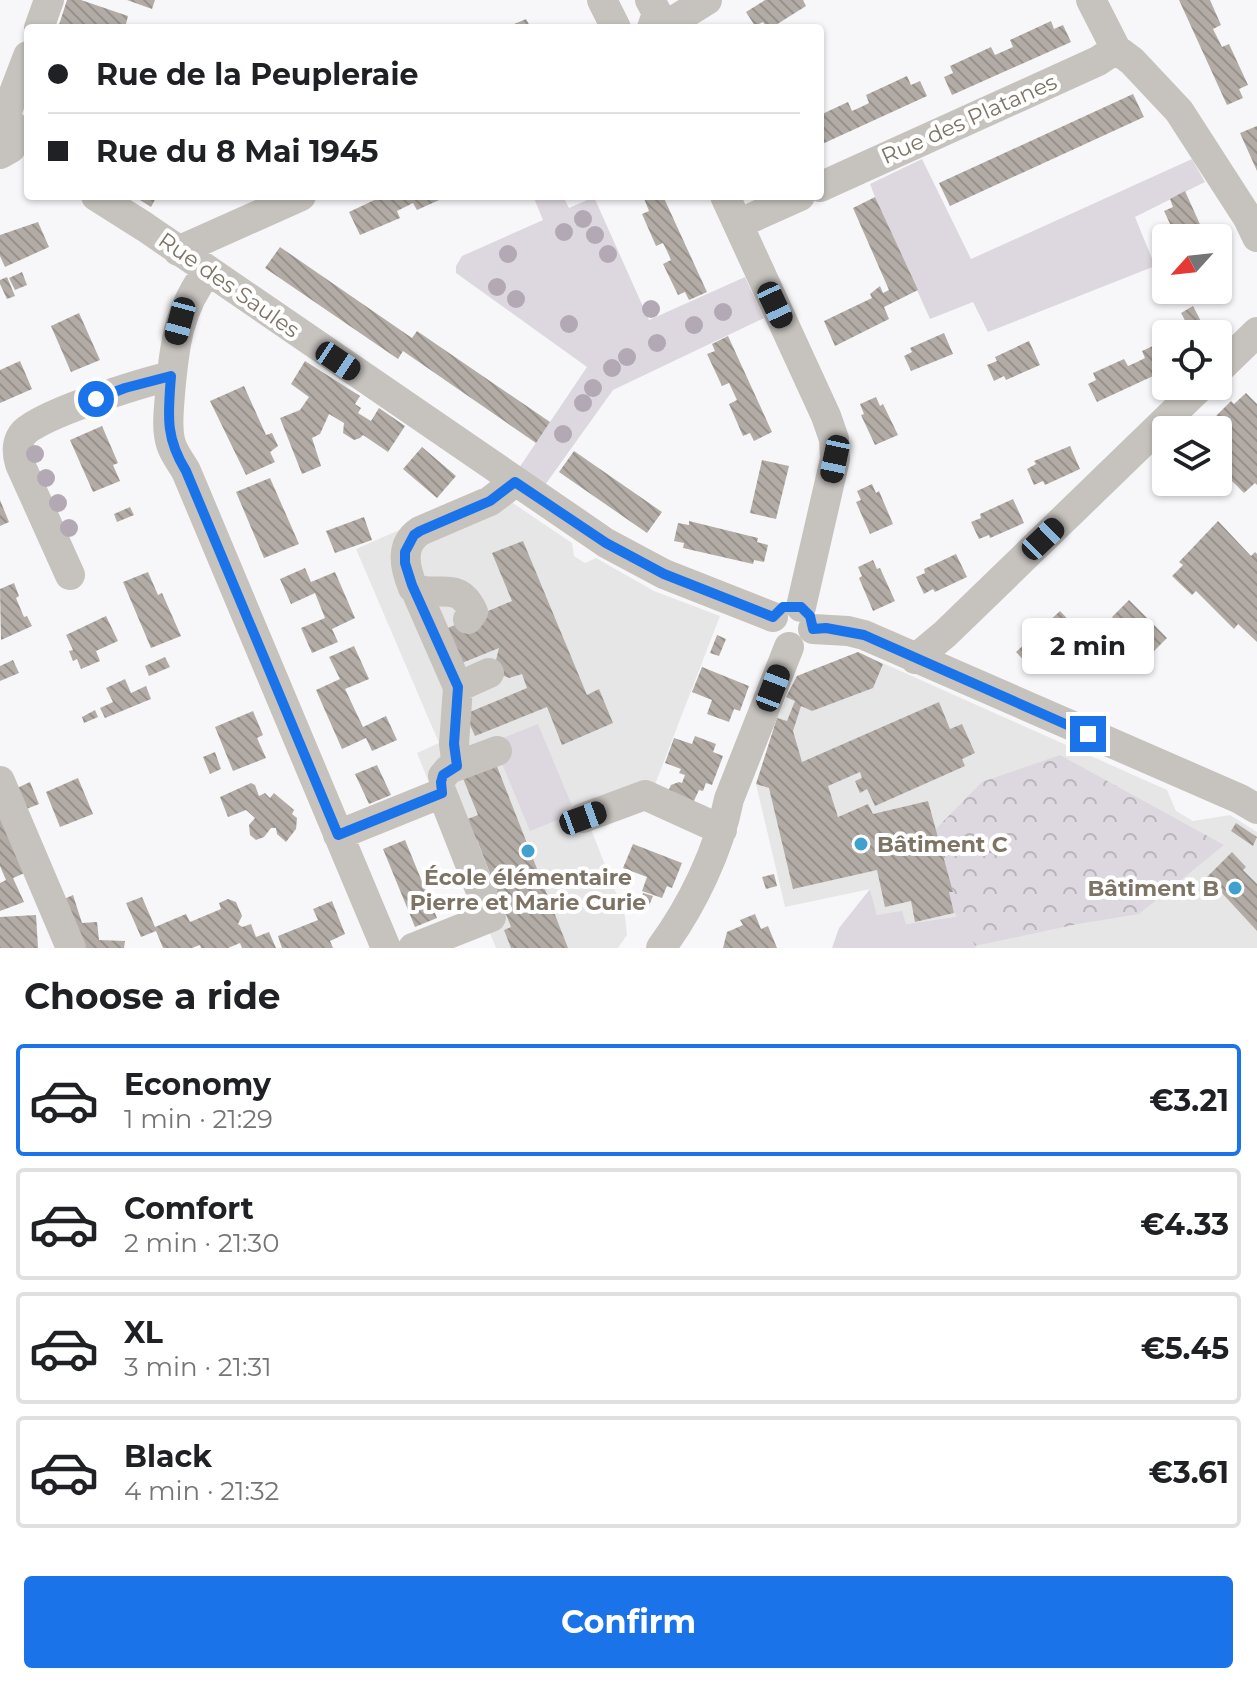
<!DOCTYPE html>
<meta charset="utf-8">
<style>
:root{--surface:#fff;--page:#f2f2f2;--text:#202124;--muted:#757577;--line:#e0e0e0;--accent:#1a73e8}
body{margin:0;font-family:Montserrat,sans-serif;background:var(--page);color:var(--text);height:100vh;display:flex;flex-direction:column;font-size:30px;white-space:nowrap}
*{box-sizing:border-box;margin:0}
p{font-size:26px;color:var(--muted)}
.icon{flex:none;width:44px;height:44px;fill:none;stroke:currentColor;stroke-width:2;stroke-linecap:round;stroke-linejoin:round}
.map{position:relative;height:948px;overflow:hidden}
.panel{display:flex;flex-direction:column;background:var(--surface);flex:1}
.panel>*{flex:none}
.banner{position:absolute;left:24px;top:24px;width:800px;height:176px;border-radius:8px;box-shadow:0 2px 6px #0004;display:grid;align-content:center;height:176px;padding:0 24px;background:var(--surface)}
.needle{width:52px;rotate:243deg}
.controls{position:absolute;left:1152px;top:224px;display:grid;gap:16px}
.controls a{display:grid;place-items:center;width:80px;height:80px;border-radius:8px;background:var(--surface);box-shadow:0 2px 6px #0004;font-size:40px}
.end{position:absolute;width:36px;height:36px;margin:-18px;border:10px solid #1a73e8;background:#fff;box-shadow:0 0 0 4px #fff}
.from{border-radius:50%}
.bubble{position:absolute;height:56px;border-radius:8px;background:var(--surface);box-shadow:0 2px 6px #0004;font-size:26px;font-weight:700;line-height:56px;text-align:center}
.car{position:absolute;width:24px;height:48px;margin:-24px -12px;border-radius:10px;box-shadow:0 0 6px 2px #0007;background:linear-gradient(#222 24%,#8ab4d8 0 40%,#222 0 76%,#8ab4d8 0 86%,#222 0)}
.banner b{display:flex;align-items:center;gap:28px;height:76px;font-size:30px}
.banner b+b{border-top:2px solid var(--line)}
.banner i{width:20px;height:20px;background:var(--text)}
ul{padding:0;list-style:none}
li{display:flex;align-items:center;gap:24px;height:112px;margin:0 16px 12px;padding:0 8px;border:4px solid var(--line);border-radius:8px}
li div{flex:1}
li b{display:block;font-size:30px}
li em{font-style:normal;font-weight:700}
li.current{border-color:var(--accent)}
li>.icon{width:72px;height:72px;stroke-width:1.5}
h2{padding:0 24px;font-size:36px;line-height:96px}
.button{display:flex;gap:16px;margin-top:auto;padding:16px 24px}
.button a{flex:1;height:92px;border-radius:8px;background:var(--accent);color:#fff;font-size:32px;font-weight:700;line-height:92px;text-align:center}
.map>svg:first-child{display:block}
.built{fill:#e7e6e7}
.forest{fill:url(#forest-crowns)}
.park{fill:#ddd8df}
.building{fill:url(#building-back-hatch)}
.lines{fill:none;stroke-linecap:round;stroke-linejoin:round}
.minor{stroke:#c6c2be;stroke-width:30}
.tree{fill:#b2a9b4}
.route{stroke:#1a73e8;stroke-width:10}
.poi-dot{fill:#40a1cf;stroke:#fff;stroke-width:3}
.labels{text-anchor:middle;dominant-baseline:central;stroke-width:8;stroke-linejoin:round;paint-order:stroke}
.street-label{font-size:22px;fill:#7e7466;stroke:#fff}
.poi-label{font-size:22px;font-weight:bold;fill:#7e7466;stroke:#fff;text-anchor:start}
</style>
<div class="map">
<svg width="1257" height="948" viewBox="0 0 1257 948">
<defs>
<pattern id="forest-crowns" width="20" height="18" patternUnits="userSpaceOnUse" patternTransform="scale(2)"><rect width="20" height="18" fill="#ddd8df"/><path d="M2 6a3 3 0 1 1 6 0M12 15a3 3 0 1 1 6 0" fill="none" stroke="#b8b4b9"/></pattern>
<pattern id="building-back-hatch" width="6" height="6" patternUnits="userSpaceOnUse" patternTransform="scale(2)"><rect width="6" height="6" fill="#b3aca6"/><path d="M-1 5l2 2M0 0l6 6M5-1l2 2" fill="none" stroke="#97918b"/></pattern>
</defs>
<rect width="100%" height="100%" fill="#f7f7f9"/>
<path class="built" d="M492,489L572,543L574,556L585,563L596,558L654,591L720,616L646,808L591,829L625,916L627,935L618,948H496L417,753L439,743L356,549Z
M858,652L1167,790L1176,811L1193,821L1230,815L1257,832V948H976L960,916L906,924L877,915L870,889L785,907L756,784L777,718L797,676Z"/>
<path class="forest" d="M1060,755L1224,845L1139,914L1078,924L975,946L949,904L926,839L982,782Z"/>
<path class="park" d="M922,159L971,259L1192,159L1205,182L1135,217L1155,266L988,332L973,302L930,319L875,197L870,184Z
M533,196H563L569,208L594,197L649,320L745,277L764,318L613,390L545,485L519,468L587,367L456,273V266L462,256L543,220Z
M538,724L575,813L530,831L493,742Z
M870,889L877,915L902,911L906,924L960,916L976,948H832L839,928Z"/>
<path class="building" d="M67,0H81L128,16L125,28H58Z
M127,0H155L152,9Z
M765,0H803L806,6L771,28H767L763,22L755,26L746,12Z
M1179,0H1210L1221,25L1213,29L1222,47L1229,44L1248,85L1239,89L1243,98L1227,105Z
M526,19L531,28H513L512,25Z
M1051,21L1054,29L1063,25L1071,42L952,95L944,77L953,73L950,66L991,47L995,55L1013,47L1010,40Z
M907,76L911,85L920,81L927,96L820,145V115L848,102L852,111L861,107L869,103L866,95Z
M1133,94L1144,117L950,206L939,183Z
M1257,126V171L1240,133Z
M1185,191L1203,231L1206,238H1177L1171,226L1164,211L1173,207L1170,199Z
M134,196H157L151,207Z
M383,196H448L417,210L413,203L397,211L400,218L360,235L349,212Z
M643,196H663L707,292L689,300L685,292L678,295L663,264L671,260L667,251L663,243L656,246L642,214L649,211Z
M875,197L918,290L884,307L889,319L835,346L824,321L872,298L870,294L880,286L883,293L889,290L853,208Z
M38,222L49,247L5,267L0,256V235Z
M280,247L412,338L417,331L550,422L536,443L403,351L398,359L265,268Z
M1218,263L1230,290L1212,298L1208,290H1218Z
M22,272L27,285L15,290L9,278Z
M7,277L15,296L7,299L0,284V280Z
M1193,306L1204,327L1192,333L1181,313Z
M79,313L100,360L71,372L51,326Z
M944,333L953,354L911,371L904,356L912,352L910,348Z
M728,336L772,432L754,441L750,433L743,436L729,404L737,400L729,383L722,386L707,354L715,351L712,344Z
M1166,340V370L1097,402L1088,384L1096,380L1093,373L1124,359L1128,366L1137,362L1145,358L1142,351Z
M1029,341L1040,365L1006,380L1004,376L994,381L987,365L997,361L995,357Z
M20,361L32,389L0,403V370Z
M305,361L360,396L355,404L361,408L358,413L371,421L379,408L405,426L388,452L363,435L360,438L354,440L343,433L344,423L329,414L320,434L312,438L321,466L302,474L280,418L300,410L309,397L291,384Z
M244,386L266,435L272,433L278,446L270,452L275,462L246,475L210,401Z
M1246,393L1257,404V485L1255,483L1244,493L1224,473L1226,470L1218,462V430H1202L1231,401L1234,404Z
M876,397L880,406L883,404L898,435L875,445L861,415L864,414L860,404Z
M102,426L118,463L113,465L120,481L93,492L70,440Z
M1070,446L1080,469L1045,485L1043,481L1034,485L1027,469L1036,464L1034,461Z
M422,447L456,476L437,498L403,469Z
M574,451L662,512L647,533L559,472Z
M762,460L789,466L776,519L750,513Z
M270,478L299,544L264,558L236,492Z
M872,484L876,493L879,491L893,524L870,534L856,502L861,500L857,491Z
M1013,499L1024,523L990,538L989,535L979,539L971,522L981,518L980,514Z
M0,500L9,522L0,526Z
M130,507L134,515L117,522L114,514Z
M364,517L372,540L335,553L326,531Z
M689,521L758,538L757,542L768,545L764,562L754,560L753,564L683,548L684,543L674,541L678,523L689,525Z
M1218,521L1251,556L1255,552L1257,554V642L1238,624L1234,629L1196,591L1192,595L1172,576L1183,565L1179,562Z
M523,541L587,695L599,689L613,723L562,745L547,707L475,736L465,714L527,688L522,674L509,678L502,675L495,664L499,648L457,665L443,630L512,601L492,553Z
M956,554L967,577L935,592L933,589L924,594L916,577L925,573L924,569Z
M873,560L877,569L880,568L895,601L873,611L859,578L862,576L858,567Z
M305,568L311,582L335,572L355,618L332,629L338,642L312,653L301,628L325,618L315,593L291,604L280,579Z
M148,572L158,595L162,593L181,636L151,648L123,582Z
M14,583L19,596L16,598L24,617L27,616L32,626L1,640L0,589Z
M1129,600L1167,638L1150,655L1112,617Z
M1060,611L1088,640L1066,660L1058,652L1036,673L1016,652Z
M106,616L118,641L96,651L100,661L81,669L77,659L73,661L69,651L73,650L66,635Z
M717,635L726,639L719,656L710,653Z
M354,646L369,679L345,689L363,727L386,716L397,740L372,751L366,738L342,749L316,690L340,679L329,657Z
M858,652L883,664L873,688L812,711L801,706L793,731L802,762L939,702L950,729L962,724L975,753L962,759L965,766L875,806L867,789L860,793L855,781L862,778L860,772L828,786L838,817L868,804L873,814L928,801L953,892H949L954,913L915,922L911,901L885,907L877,870L793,889L769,788L756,784L777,718L787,721L795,701L786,697L797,676Z
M165,657L170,667L149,676L145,666Z
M13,660L19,673L0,681V666Z
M702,667L749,686L740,711L734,709L729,722L707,714L712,700L692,692Z
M125,679L131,693L146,686L151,699L105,718L100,708L113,702L106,688Z
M95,710L98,717L84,723L82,717Z
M253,711L263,735L257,738L266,758L233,771L215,727Z
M695,736L716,744L713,752L723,756L712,785L706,783L703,791L699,790L692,805L667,794L671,785L679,782L682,783L685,775L679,773L681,769L665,763L674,738L692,744Z
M215,752L221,769L210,774L203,757Z
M496,764L568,948H511L504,930L511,927L477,840L473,841L465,820L478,815L462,776Z
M377,765L391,795L369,804L355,774Z
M78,778L93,814L60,827L46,792Z
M30,782L39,804L24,810L15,789Z
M251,783L255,785L259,796L265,793L270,798L274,793L294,810L292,814L297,818L296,829L286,842L277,834L276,828H271L264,837L256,840L250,835L249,825L255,818L246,810L228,817L220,797Z
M0,810L27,872L13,878L24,902L0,911V883L6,880L0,866Z
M1236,823L1257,837L1253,846L1231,831Z
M405,840L437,918L415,927L383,849Z
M633,844L682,863L672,888L667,886L662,898L642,891L647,877L623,868Z
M1232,852L1246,867L1243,870L1257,884V931L1222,893L1220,895L1205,879Z
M774,874L777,886L766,889L762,877Z
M643,893L653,896L648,908L638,905Z
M73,895L82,923L97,922L99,940L125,941L124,948H82L62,900Z
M142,897L155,927L186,914L190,922L221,909L219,903L228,899L236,902L242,916L238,924L242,927L251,924L256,937L269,932L276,948H242L240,943L228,948H201L200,945L192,948H163L156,931L141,937L126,903Z
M332,901L345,934L330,941L333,948H282L278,936L318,920L313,909Z
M755,914L761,929L768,926L777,948H723L727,932L743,925L740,920Z
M36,915L38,948H0V917Z"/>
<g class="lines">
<path class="minor" d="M602,0L616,28
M650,0L657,13L652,28
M1091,0L1116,49L1132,61L1179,111L1248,218L1257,237
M39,28L49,0
M662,28L707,0
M0,118L12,125L16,137L11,148L0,154
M4,119L28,56
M820,187L1098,61L1116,49
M96,196L145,227L606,543L664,574L773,617
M725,196L826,416L834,439L835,459L801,607
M738,224L800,196
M178,251L301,196
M208,271C178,308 174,348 170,394C169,410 166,428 171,444C174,454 181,462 186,471L386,948
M1218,370L1257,332
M70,575L20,464C17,454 16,444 22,435C35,415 145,382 171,376
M416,591L458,687L454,744L457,766
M468,619L473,612C458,578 436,599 413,588C405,568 399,545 420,531L490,501L515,482
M813,629L848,631L864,635L1240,799L1257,809
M915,659L945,634L1201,386
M458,687L489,673
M443,776L449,769L497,751
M0,781L71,948
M583,818L645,795L722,830
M338,835L442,793L491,917L413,948
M661,948C692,906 719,850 729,799L789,647"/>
</g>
<g class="tree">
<circle cx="583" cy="219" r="9"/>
<circle cx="564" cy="232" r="9"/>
<circle cx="595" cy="235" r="9"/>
<circle cx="508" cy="254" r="9"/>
<circle cx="608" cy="254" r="9"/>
<circle cx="497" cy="287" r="9"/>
<circle cx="516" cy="299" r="9"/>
<circle cx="651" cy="309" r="9"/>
<circle cx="723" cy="312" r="9"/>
<circle cx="569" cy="324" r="9"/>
<circle cx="694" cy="325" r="9"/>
<circle cx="657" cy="343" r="9"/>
<circle cx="627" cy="357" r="9"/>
<circle cx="612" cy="368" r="9"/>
<circle cx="593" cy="388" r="9"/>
<circle cx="583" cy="403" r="9"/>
<circle cx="563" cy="434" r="9"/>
<circle cx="35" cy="454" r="9"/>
<circle cx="46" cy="478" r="9"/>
<circle cx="58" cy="503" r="9"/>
<circle cx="69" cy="528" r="9"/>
</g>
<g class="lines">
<path class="route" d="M96,399L125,388L171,376C168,415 165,437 186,471L338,835L442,793L441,782L443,775L457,766L454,744L458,687L412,585L405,563V552L414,535L420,531L490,501L515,482L606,543L664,574L773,617L783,607H801L810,616L813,629L826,628L864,635L1088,734"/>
</g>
<g class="poi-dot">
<circle cx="861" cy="844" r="8"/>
<circle cx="528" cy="851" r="8"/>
<circle cx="1235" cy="888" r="8"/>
</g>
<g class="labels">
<g class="street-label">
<text transform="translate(969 119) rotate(-24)">Rue des Platanes</text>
<text transform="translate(229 285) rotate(35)">Rue des Saules</text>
</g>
<g class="poi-label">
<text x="877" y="844">Bâtiment C</text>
<text x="528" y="877" text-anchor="middle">École élémentaire<tspan x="528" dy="25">Pierre et Marie Curie</tspan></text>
<text x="1219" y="888" text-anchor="end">Bâtiment B</text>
</g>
</g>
</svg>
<div class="controls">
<a><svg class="needle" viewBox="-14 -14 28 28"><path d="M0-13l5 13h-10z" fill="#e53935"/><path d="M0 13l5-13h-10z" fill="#757577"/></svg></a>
<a><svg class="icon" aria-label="locate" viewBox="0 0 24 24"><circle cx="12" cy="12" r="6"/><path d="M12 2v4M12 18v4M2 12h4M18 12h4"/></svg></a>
<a><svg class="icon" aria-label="layers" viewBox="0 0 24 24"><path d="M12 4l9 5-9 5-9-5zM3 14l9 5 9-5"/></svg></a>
</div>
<i class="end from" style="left:96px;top:399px"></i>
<i class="end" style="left:1088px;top:734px"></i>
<div class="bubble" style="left:1022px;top:618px;width:132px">2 min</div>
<i class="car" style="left:775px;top:305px;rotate:155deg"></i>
<i class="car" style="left:180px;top:321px;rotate:195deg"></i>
<i class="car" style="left:338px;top:361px;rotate:124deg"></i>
<i class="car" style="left:835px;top:459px;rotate:192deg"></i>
<i class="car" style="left:1043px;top:539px;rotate:46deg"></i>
<i class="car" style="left:773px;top:688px;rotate:21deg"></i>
<i class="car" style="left:583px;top:818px;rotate:70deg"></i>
<div class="banner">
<b><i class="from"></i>Rue de la Peupleraie</b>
<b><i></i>Rue du 8 Mai 1945</b>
</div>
</div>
<section class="panel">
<h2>Choose a ride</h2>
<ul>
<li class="current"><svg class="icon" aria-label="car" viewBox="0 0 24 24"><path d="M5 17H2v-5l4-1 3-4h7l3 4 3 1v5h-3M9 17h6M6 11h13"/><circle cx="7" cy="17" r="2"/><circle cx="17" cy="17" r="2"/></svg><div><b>Economy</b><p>1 min · 21:29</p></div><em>€3.21</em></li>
<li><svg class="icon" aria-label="car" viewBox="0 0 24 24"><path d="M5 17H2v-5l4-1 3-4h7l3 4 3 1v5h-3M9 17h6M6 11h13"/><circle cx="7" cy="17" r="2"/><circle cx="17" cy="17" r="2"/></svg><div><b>Comfort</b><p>2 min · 21:30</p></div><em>€4.33</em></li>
<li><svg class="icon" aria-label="car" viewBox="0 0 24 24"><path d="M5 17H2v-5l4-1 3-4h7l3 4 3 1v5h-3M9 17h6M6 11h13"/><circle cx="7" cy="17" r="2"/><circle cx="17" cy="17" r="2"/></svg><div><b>XL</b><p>3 min · 21:31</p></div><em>€5.45</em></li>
<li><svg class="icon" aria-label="car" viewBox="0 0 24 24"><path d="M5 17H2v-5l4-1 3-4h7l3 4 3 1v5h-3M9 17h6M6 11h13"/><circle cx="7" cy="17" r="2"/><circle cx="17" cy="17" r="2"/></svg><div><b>Black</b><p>4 min · 21:32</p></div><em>€3.61</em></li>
</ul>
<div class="button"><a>Confirm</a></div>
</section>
